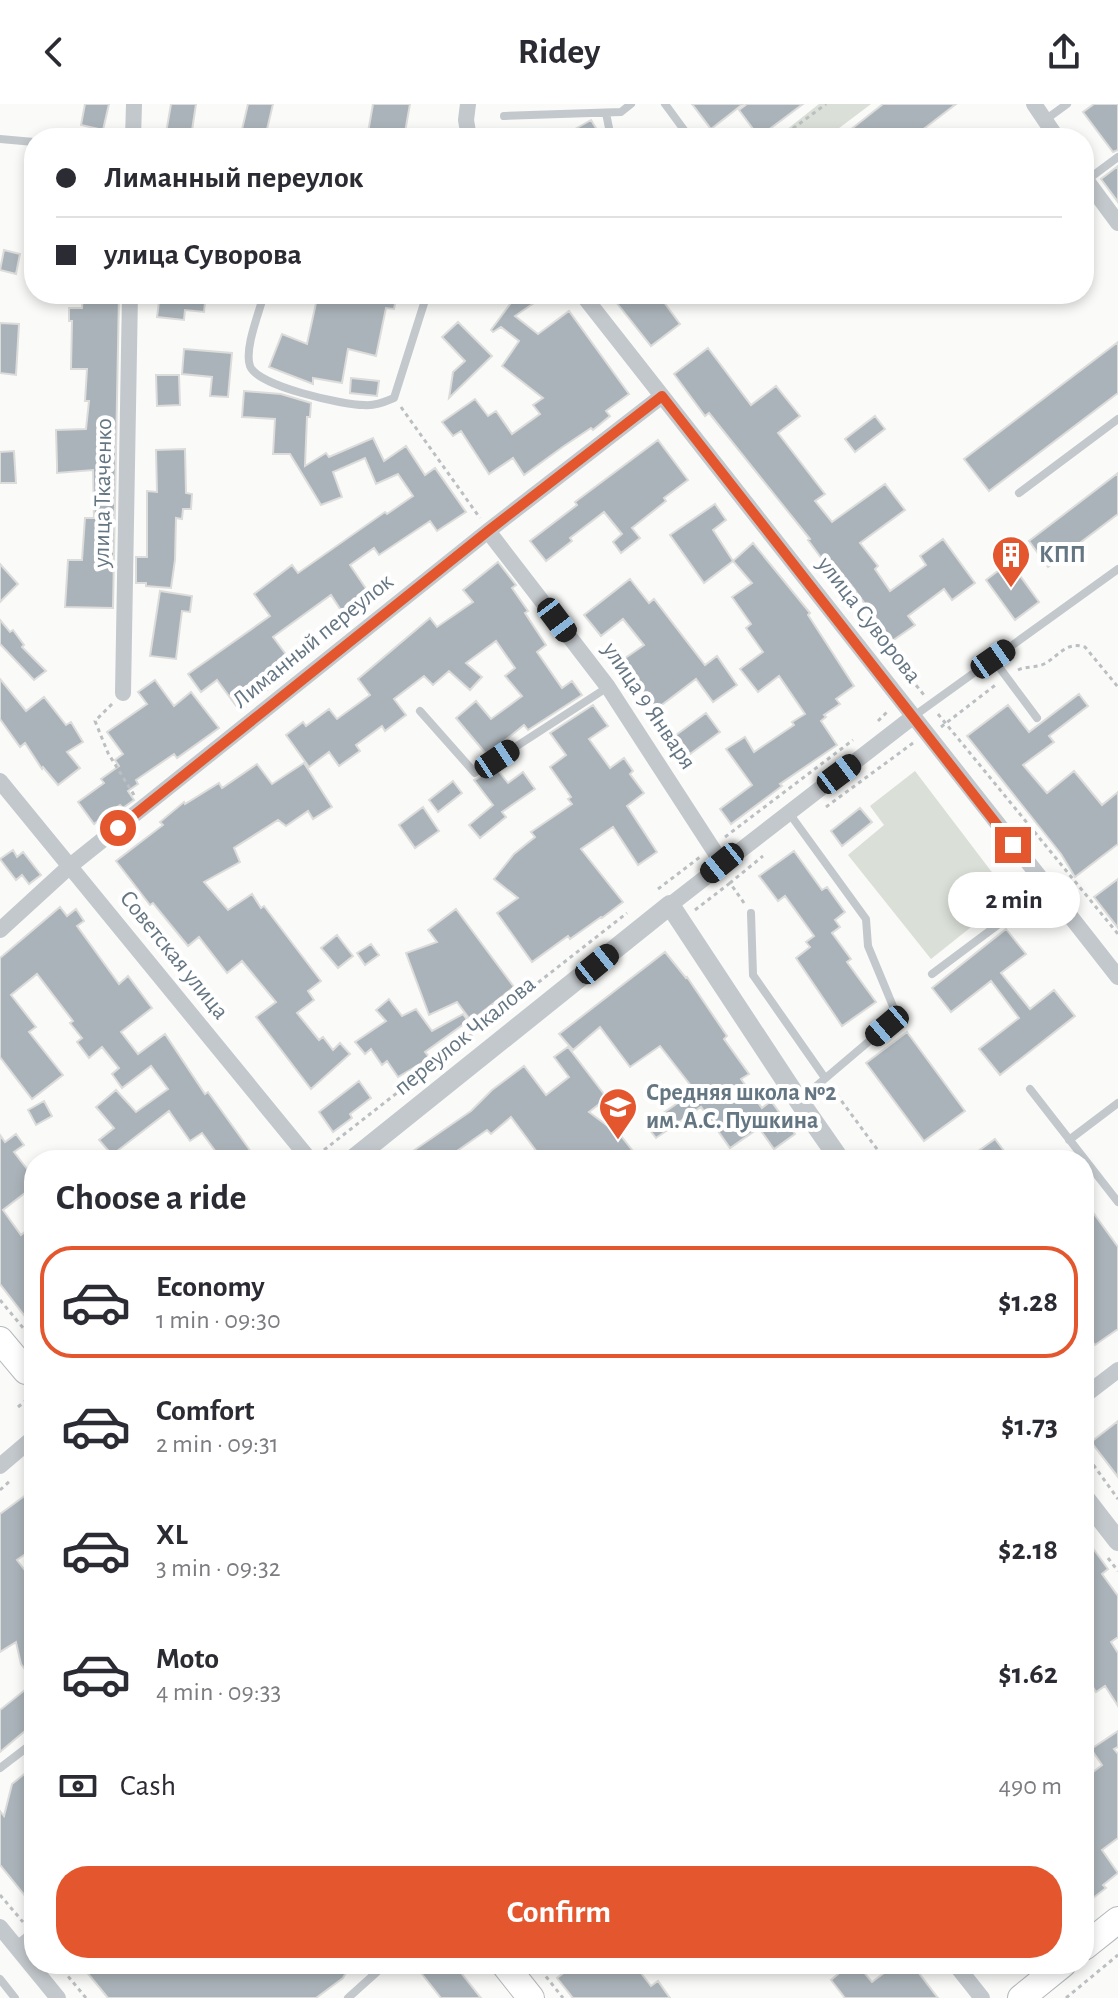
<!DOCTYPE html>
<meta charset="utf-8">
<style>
:root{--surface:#fff;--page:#f7f7f7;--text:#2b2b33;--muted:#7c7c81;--line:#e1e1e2;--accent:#e4572e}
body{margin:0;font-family:"Alegreya Sans",sans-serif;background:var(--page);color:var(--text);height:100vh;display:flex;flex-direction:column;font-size:30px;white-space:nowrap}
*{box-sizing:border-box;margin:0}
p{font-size:26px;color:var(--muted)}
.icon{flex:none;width:44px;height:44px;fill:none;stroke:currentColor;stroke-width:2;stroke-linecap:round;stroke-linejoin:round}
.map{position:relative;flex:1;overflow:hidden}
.sheet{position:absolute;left:24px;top:1046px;width:1070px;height:824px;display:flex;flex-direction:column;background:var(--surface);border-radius:32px;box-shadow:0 4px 12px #0003}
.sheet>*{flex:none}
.banner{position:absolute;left:24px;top:24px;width:1070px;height:176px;border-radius:32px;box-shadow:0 4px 12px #0003;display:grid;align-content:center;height:176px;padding:0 32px;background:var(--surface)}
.end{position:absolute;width:36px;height:36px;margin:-18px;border:10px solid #e4572e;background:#fff;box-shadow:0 0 0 4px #fff}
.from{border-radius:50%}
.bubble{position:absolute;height:56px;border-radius:28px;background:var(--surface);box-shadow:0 4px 12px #0003;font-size:26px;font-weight:700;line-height:56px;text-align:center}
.car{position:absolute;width:24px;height:48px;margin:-24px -12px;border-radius:10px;box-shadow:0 0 6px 2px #0007;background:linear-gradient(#222 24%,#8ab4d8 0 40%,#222 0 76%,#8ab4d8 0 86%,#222 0)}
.banner b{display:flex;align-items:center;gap:28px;height:76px;font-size:30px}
.banner b+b{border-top:2px solid var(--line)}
.banner i{width:20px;height:20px;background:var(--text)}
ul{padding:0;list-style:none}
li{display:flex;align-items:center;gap:24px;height:112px;margin:0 16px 12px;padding:0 16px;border:4px solid transparent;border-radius:32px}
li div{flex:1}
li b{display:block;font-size:30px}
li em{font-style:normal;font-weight:700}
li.active{border-color:var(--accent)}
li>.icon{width:72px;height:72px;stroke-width:1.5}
h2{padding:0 32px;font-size:36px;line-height:96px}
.pay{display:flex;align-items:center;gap:20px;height:88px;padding:0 32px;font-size:30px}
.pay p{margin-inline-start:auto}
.action{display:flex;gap:16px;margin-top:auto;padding:16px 32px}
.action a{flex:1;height:92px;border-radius:32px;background:var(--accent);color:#fff;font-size:32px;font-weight:700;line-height:92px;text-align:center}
header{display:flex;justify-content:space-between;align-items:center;height:104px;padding:0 32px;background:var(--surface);font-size:36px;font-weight:700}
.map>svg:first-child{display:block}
.green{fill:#dadfd7}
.building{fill:#aab3b9;stroke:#dcdcda;stroke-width:2}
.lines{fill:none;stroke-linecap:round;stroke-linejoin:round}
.primary-casing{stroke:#b5babe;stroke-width:28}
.trunk-casing{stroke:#b4b9bd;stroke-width:28}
.path{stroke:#bbbfc2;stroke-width:3;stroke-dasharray:4 4;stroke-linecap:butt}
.service{stroke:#c3c8cc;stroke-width:8}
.minor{stroke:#c3c8cc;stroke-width:16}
.tertiary{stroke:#c3c8cc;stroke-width:20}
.primary{stroke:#fff;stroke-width:26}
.trunk{stroke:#fff;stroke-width:26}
.route{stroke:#e4572e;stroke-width:10}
.labels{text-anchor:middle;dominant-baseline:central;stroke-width:8;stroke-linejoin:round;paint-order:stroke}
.street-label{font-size:24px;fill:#657683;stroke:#fff}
.poi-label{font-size:24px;font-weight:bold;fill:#657683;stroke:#fff;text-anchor:start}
</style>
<header><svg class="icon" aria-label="back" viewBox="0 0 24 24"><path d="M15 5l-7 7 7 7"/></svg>Ridey<svg class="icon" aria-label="share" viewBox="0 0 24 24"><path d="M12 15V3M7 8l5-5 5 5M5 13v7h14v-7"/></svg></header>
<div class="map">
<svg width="1118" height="1894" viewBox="0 0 1118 1894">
<rect width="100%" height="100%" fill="#fafaf8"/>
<path class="green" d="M819,0H871L826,34H776Z
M915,667L1010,792L931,855L848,751L884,721L870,702Z"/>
<path class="building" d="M85,0H109L103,26L81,21Z
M171,0H196L191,33L166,29Z
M248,0H273L265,34H240Z
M373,0H410L404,34H367Z
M692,0H743L711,25Z
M747,0H803L759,33L739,6Z
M883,0H956L912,34H840Z
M1094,0H1118V46L1113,48L1083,8Z
M591,16L602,34H581L575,25Z
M1118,62V98L1101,75Z
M4,146L20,150L16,170L0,166Z
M83,190H119L113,504L65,503L68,456H82L85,414H94L93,366L57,369V361L56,326L86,325L89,297H85L87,265H71L72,217H69V204H82Z
M160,190H206L204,208L185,206L184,216L157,213Z
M318,190H397L394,205L386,204L376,252L348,245L342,279L313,274V280L269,263L282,230L307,240Z
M509,190H547L515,212L538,230L569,207L629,290L606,307L610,312L593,326L591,324L564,342L524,371L513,354L489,370L461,327L453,332L442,318L475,295L488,312L496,307L512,330L540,310L533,301L543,294L502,262L519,237L501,223L493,228L491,226L513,196Z
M627,190H658L680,220L651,242L616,198Z
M458,218L492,252L449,294L453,268L465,257L442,233Z
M0,219L19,220L16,271L0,269Z
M1118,238V289L989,387L964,355Z
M708,244L751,301L776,282L800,312L778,329L825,390L815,397L832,418L885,380L905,406L860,439L878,462L875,465L890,487L926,461L920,452L943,435L975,479L952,496L944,485L908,512L915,521L892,537L852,482L827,452L822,455L808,436L810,435L709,309L705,312L674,270Z
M184,245L232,249L228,293L210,292L212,273L182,270Z
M156,271H179L180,301L157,302Z
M351,274L379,277L377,292L350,289Z
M244,287L281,290L311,299L310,313H307L305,362L326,349L329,353L373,334L384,357L406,342L425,371L435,364L466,408L437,427L430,417L379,451L374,444L350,461L373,495L346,514L331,491L273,533L293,560L263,581L267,586L240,607L217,576L201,588L188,570L270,512L254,490L292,461L298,469L385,408L387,410L413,392L398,370L376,380L365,354L333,368L342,393L321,401L290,350H273L275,315L242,313Z
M875,312L885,325L855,348L845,335Z
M658,336L688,376L664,394L666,397L632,424L640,434L621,449L613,438L622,430L604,408L570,434L572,437L546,457L530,437L577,401L575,398Z
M185,345L186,389L192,390L191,405H183L182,415L176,414L175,456L171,484L146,482V479H136V453H147V387L157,388L156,346Z
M14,347L16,379H0V348Z
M1118,369V410L1048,463L1029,437Z
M715,400L726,416L713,426L733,457L704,479L670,431Z
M753,439L810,509L808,511L854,582L836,595L840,600L824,611L826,613L821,617L837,641L780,680L782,682L731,720L720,705L752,681L726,645L745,633L754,648L794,621L792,618L805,610L779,572L758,588L740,565L763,548L746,524L751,520L732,493L752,479L733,457Z
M498,458L516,481L512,484L528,507L525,509L546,541L537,548L562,584L572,577L582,591L528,626L524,621L487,651L456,614L476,597L491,615L522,592L505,572L515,564L496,537L466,559L482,573L470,586L449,567L433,581L424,572L394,595L406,611L385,627L382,622L356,641L360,647L339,662L329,648L309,663L286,631L303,618L306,622L329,605L337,615L370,591L358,575L430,514L437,523L473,498L463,486Z
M1010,458L1039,498L1015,516L986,476Z
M0,460L18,480L0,498Z
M630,475L649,499L654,495L705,561L717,552L737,581L713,598L696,575L655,606L621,557L644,541L623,515L601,532L584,511Z
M160,487L192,492L190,508L182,507L176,555L150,552Z
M0,516L10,528L13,526L24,541L22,543L46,567L34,576L0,540Z
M0,575L26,607L44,593L66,621L71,618L83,638L67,648L80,664L58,681L43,663L42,665L25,639L20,643L0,615Z
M155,576L174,602L191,588L219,624L177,654L174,650L136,676L138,680L128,687L134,696L123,704L120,701L94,720L78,698L104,679L101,675L119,662L115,656L123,650L107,628L147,600L138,588Z
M1079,590L1088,602L1049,632L1054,638L1023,661L1047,689L1074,667L1102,701L1118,688V740L1075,773L1061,750L967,632L1008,601L1029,628Z
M593,601L608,622L589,635L610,664L624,654L633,667L630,670L644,689L627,702L657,748L638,761L613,723L581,745L623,798L602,814L601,813L570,835L568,832L532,858L497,809L518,794L494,775L514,750L535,733L531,728L572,700L568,695L571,693L550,663L566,651L550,629Z
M706,609L720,628L690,650L676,631Z
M304,659L332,703L313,715L308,707L286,722L278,716L234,744L240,758L204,778L228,806L252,790L261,804L264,802L321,877L308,887L314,896L297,909L319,936L323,933L333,946L340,939L350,950L311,985L256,913L276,898L242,857L227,869L199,833L188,842L153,799L150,801L116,757L163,721L160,718L184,698L185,700L219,679L222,684L257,660L272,680Z
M496,664L508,679L523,668L535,685L502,708L506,713L480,734L469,721L493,701L474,676Z
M453,677L462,689L438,708L429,696Z
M423,703L439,727L415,744L399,721Z
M860,704L872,718L842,742L831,727Z
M13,746L17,753L23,748L41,771L29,780L22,771L16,776L0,755Z
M794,747L822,786L827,783L845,808L835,816L840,823L832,829L851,855L847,858L876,898L842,922L796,854L810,843L806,838L814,832L785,792L778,797L759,772Z
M1118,775V824L1094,793Z
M60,803L67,812L76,805L84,817L77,822L119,880L128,872L152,904L121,928L138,950L165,930L205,990L208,988L257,1056H222L202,1029L190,1037L169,1007L112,1051L99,1036L114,1024L96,1003L116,986L136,1008L168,985L151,962L122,984L112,970L119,964L102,943L89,954L77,938L82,934L70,919L73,917L37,870L11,891L36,923L29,928L63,971L32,995L0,953V854Z
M456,805L514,883L471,917L457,898L429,911L406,849L437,838L428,826Z
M1006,825L1026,850L1001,869L1030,905L1054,886L1075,912L1000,971L979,945L1019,914L991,877L951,908L932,884Z
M337,831L353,852L338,864L321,844Z
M371,840L379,851L365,861L357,849Z
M665,848L686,874L687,873L727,932L724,935L749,970L741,975L762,1004L771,997L795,1030L774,1045L759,1024L730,1044L701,1003L656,1034L646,1021L695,987L660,942L630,963L600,923L573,946L559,930Z
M389,895L402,912L416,905L432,927L463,910L468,917L425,948L430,954L398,973L387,957L382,961L371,945L365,950L355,938L386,917L376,906Z
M907,928L965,1007L924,1037L866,959Z
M568,943L607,994L589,1008L621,1032L640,1056H543L511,1013L491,1030L487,1026L444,1056H400L471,1007L492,986L524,962L546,991L569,973L554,953Z
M359,977L371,994L350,1010L352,1014L333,1028L319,1008Z
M44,997L52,1012L36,1021L28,1006Z
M16,1030L24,1041L14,1048L34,1074V1082L3,1106L21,1131L26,1127L34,1138V1224L0,1180V1031L5,1038Z
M995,1035L1011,1056H966Z
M1084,1096L1118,1143V1225L1095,1241L1084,1227Z
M1118,1317V1373L1091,1338Z
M34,1385V1444L17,1456L34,1478V1577L21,1560L16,1538L0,1548V1410Z
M1084,1432L1108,1465L1102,1470L1118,1492V1533L1111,1538L1118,1549V1602L1105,1582L1096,1588L1084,1569Z
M31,1581L32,1621L0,1648V1606Z
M1118,1627V1643L1114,1645L1118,1650V1734L1102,1746L1118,1769L1103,1781L1106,1784L1084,1801V1714L1089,1711L1084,1703V1675L1102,1661L1091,1645Z
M34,1662V1803L0,1761V1707L4,1712L12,1680Z
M80,1860H351L343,1874L316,1894H108Z
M414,1860H454L481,1894H441Z
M575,1860H634L651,1882L658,1877L670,1894H573L557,1874Z
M831,1860H857L872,1878L896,1860H912L938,1894H845L831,1876L838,1870Z"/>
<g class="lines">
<g class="primary-casing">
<path id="primary" d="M0,1236L26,1267
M504,1860L531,1894"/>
</g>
<g class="trunk-casing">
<path id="trunk" d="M1084,1843L1118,1816
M1021,1894L1063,1860"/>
</g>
<path class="path" d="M780,34L826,0
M401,303L480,414
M830,476L924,591
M1018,566C1026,562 1036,564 1044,560C1059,552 1066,537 1085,543L1118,583
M112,600L95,617L108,649L134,691
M938,610L1118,830
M878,617L889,606
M941,623L998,579
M826,703L913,639
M725,733L853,636
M658,785L700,753
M744,799L730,779L763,752
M695,806L730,779
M832,984L885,1056
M324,1046L627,809
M0,1196L34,1237
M18,1303L34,1290
M1084,1348L1118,1395
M0,1386L10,1377
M1108,1454L1118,1467
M0,1791L23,1818
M58,1860L86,1894
M536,1860L563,1894
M1066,1894L1118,1851"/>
<path class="service" d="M665,0L690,34
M606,9L611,34
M504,12L621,8L631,0
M1045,16L1067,0
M0,35L34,38
M1087,76L1118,53
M264,190C259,209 244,245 250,262C257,282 343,301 364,301C375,302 384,298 394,294L427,190
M1019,389L1118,315
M993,555L1037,614
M420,607L475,669L608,583
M914,612L1118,465
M789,709L866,815L868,842L895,907L887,922L801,995
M751,809L753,871L825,974
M932,870L1047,784
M1030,985L1118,1098
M1069,1036L1118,999
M0,1664L34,1638
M15,1842L34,1827
M0,1875L15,1894
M348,1894L378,1867L379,1860"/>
<path class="minor" d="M468,0L466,16L469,34
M1034,0L1057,34
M133,34L134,0
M1084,73L1118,119
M582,190L1118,873
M488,427L608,583L722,759
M123,589L130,190
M0,677L310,1056
M670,801L914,612
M0,826L70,762L488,427L662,292
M1084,1292L1118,1266
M0,1362L34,1333
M0,1823L58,1894
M955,1860L982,1894"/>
<path class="tertiary" d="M352,1056L670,801L799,997L840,1056
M1084,1393L1118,1437"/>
<use href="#primary" class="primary"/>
<use href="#trunk" class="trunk"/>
</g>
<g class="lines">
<path class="route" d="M118,724L488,427L662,292L1013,741"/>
</g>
<defs>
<g id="building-pin" transform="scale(2)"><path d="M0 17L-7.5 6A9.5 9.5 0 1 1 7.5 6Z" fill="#e4572e" stroke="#fff"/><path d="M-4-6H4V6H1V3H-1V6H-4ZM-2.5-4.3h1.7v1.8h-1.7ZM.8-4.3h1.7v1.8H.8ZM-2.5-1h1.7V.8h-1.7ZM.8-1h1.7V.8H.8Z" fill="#fff"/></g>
<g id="school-pin" transform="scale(2)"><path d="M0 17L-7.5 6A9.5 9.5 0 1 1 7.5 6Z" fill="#e4572e" stroke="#fff"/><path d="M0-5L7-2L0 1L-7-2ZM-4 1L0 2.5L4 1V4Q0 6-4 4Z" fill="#fff"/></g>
</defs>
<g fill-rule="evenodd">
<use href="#building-pin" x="1011" y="451"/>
<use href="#school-pin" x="618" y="1003"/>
</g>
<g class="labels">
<g class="street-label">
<text transform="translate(103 389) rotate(-89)">улица Ткаченко</text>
<text transform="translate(869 516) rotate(52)">улица Суворова</text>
<text transform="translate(313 537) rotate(-39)">Лиманный переулок</text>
<text transform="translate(649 602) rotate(56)">улица 9 Января</text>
<text transform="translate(174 851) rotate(51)">Советская улица</text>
<text transform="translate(465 932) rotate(-39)">переулок Чкалова</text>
</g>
<g class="poi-label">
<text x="1039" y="451">КПП</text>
<text x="646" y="989">Средняя школа №2<tspan x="646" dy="28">им. А.С. Пушкина</tspan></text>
</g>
</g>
</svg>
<i class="end from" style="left:118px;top:724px"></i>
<i class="end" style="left:1013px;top:741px"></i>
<div class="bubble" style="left:948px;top:768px;width:132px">2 min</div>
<i class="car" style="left:557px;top:516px;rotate:143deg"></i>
<i class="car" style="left:993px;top:555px;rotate:55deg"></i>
<i class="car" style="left:497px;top:655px;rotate:56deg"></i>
<i class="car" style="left:839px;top:670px;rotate:53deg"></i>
<i class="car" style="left:722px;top:759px;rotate:231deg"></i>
<i class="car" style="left:597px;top:860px;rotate:51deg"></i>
<i class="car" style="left:887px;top:922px;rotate:230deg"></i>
<div class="banner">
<b><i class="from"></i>Лиманный переулок</b>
<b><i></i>улица Суворова</b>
</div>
<section class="sheet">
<h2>Choose a ride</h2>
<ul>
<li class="active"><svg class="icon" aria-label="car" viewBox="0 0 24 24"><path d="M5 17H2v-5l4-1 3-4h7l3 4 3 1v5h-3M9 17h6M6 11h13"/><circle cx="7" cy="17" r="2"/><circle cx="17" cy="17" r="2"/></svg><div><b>Economy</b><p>1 min · 09:30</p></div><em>$1.28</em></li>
<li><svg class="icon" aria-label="car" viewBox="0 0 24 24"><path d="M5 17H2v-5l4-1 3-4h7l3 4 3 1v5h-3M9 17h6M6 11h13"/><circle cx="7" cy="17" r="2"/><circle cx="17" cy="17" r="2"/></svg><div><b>Comfort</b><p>2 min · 09:31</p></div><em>$1.73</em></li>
<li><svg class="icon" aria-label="car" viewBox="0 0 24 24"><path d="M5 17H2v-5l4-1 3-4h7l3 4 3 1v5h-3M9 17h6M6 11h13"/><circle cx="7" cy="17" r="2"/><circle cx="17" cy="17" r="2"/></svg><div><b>XL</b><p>3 min · 09:32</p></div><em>$2.18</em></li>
<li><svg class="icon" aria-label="car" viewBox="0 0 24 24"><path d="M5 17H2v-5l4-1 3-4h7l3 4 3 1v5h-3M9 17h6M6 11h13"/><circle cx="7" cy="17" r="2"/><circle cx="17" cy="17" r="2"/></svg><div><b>Moto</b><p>4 min · 09:33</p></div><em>$1.62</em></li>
</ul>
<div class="pay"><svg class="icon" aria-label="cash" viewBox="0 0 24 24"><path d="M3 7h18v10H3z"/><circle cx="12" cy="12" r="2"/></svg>Cash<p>490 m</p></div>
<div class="action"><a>Confirm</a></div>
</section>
</div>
